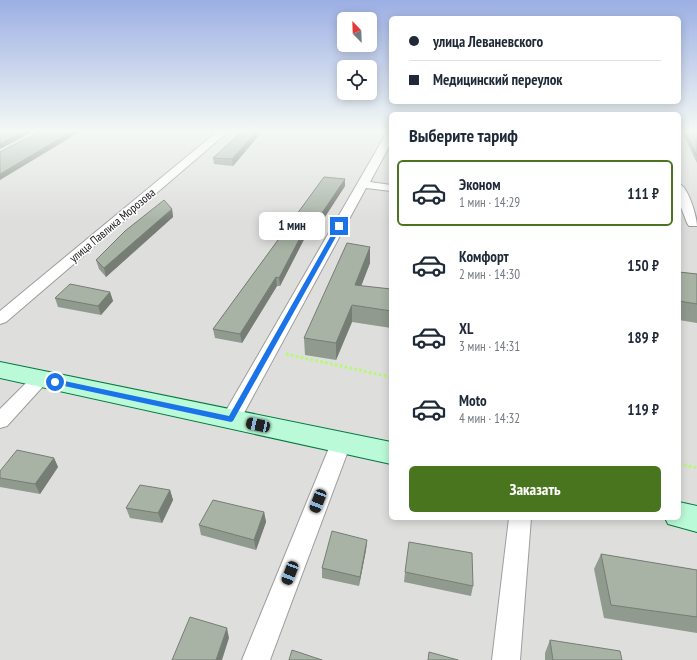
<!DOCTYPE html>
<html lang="ru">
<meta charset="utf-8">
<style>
:root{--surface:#fff;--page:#f6f6f7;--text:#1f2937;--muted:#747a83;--line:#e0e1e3;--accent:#49751e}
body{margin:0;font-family:"PT Sans Narrow",sans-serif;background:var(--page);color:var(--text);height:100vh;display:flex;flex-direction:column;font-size:15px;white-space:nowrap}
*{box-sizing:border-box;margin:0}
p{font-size:13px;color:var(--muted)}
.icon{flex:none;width:22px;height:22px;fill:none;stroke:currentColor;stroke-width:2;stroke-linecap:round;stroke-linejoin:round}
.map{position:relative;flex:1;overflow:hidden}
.side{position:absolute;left:389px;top:112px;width:292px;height:408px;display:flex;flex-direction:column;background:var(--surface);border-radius:6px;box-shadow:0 2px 10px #0003}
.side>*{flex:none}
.banner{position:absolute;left:389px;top:16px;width:292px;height:88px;border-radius:6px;box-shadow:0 2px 10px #0003;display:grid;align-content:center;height:88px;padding:0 20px;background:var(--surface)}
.needle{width:26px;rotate:337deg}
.tools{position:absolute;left:337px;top:12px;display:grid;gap:8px}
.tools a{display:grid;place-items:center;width:40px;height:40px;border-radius:6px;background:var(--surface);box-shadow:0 2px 10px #0003;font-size:20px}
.end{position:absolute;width:18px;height:18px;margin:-9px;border:5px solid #1a73e8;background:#fff;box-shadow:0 0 0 2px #fff}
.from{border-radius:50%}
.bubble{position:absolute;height:28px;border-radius:6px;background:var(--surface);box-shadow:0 2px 10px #0003;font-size:13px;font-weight:700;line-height:28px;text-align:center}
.car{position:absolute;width:12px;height:24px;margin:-12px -6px;border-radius:5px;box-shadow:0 0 3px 1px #0007;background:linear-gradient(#222 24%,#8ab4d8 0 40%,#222 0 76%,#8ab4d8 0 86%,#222 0)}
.banner b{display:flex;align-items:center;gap:14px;height:38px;font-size:15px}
.banner b+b{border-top:1px solid var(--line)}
.banner i{width:10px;height:10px;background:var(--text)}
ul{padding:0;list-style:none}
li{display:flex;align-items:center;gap:12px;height:66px;margin:0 8px 6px;padding:0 12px;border:2px solid transparent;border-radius:6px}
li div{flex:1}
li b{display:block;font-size:15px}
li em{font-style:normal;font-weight:700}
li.selected{border-color:var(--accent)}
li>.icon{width:36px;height:36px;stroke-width:1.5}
h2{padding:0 20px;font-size:18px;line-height:48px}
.primary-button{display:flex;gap:8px;margin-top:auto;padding:8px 20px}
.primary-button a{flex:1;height:46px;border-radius:6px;background:var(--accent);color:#fff;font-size:16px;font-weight:700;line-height:46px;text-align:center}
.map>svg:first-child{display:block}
.residential{fill:#dededd}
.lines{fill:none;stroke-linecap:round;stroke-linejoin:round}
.street-casing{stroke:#9d9d9d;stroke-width:2}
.secondary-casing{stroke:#047b41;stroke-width:2}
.path{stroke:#b4fb6e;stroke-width:3;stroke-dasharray:2.5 2.5;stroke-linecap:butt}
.street{fill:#fff;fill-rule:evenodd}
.secondary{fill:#bbfad8;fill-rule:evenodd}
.wall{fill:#909a8f}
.shaded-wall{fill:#767d74}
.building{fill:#a8b3a6;stroke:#767d74}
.route{fill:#1a73e8}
.labels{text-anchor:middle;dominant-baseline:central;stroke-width:3;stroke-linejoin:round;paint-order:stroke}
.far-street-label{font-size:12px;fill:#202020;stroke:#fff}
</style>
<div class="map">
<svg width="697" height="660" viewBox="0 0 697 660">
<rect width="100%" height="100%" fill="#e7f1e8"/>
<path class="residential" d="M0,130H391V518H679V130H697V660H0Z"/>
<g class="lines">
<g class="street-casing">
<path id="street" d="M219,130H230L6,322L0,324V311Z
M391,131V143L370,182L391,185V191L366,188L238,424L231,426L224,424L222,419L224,414L386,134Z
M679,184C688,186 697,217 697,226H689L687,223L679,202Z
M40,373L46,375L49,379L46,383L7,426L0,428V409L34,375Z
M341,435L348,438L351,443L270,660H242L331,443L334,438Z
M509,518H531L520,660H492Z"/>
</g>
<g class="secondary-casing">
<path id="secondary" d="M0,362L391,442V464L0,378Z
M679,502L697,506V532L668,524L665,518H679Z"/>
</g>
<path class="path" d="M286,354L391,377
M679,464L697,468"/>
<use href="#street" class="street"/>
<use href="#secondary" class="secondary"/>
</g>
<path class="wall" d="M244,130H260V134L233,166L214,164L213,158Z
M681,130H697V163Z
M324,177L345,186L321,223L313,222L280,286H277L242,343L215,338L213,329Z
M172,209L173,217L106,277L99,269L96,260Z
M370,247V263L361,286L391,289V328L352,322L336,360L305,355L304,338Z
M679,272L697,274V323L679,320Z
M110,292L113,301L101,315L58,307L55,298Z
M54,458L58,467L40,494L0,487V471Z
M170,490L173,500L162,523L130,518L126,508Z
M264,512L266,522L256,550L201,535L199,525Z
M367,540L366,550L359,586L322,578V568Z
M601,554L697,570V633L604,618L594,569Z
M405,572L473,586L471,596L404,582Z
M550,640L622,660H545V653Z"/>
<path class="shaded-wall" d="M26,130H36L0,149V144Z
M74,130H83L0,180V174Z
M258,130H260V134L233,166L232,159Z
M345,179V186L321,223L320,216Z
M172,209L173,217L106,277L104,268Z
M312,215L313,222L280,286L279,278Z
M370,247V263L355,302V285Z
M276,277L277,286L242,343L240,334Z
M110,292L113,301L101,315L98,306Z
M352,305V322L336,360V343Z
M54,458L58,467L40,494L35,484Z
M170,490L173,500L162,523L158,513Z
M264,512L266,522L256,550L254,540Z
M367,540L366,550L359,586L360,577Z
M227,628L229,638L222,660H216Z"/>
<path class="building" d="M1,130H26L0,144V131Z
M43,130H74L0,174V152Z
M244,130H258L232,159L213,158Z
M684,130H697V156Z
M324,177L345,179L320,216L312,215L279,278L276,277L240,334L213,329Z
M164,200L172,209L104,268L96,260L125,231Z
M347,243L370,247L355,285L391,289V311L352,305L336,343L304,338Z
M679,272L697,274V304L679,301Z
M70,284L110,292L98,306L55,298Z
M17,450L54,458L35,484L0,478V471Z
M140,485L170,490L158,513L126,508Z
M213,500L264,512L254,540L199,525Z
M332,531L367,540L360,577L322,568Z
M409,542L472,553L473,586L405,572Z
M601,554L697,570V617L611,605Z
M190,617L227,628L216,660H172Z
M550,640L620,651L622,660H553Z
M292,650L322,660H289Z
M429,652L458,660H428Z"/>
<linearGradient id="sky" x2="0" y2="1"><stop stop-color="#9cafe4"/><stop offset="0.59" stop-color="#f4f9f5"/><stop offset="1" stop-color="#f4f9f5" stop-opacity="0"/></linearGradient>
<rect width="697" height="222" fill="url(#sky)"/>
<path class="route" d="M337,225L342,226L233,421L231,422L55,384L51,382L55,379L229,416Z"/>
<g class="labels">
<g class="far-street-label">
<text transform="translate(112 225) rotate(-40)">улица Павлика Морозова</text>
</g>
</g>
</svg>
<div class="tools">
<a><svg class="needle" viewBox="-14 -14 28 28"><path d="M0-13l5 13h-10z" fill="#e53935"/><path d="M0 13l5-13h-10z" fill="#747a83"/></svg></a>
<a><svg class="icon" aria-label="locate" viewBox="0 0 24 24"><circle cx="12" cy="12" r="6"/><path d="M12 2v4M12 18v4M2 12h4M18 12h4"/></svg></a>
</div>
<i class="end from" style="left:55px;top:382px"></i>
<i class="end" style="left:339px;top:226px"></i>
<div class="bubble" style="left:259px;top:212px;width:66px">1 мин</div>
<i class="car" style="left:258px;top:425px;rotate:282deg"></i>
<i class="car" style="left:318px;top:501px;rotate:201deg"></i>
<i class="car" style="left:290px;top:573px;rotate:201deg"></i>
<div class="banner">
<b><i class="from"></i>улица Леваневского</b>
<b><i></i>Медицинский переулок</b>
</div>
<section class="side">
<h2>Выберите тариф</h2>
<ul>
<li class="selected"><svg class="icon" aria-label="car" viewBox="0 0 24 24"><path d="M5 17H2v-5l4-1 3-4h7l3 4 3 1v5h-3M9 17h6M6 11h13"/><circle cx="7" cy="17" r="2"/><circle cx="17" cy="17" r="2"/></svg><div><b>Эконом</b><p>1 мин · 14:29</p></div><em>111 ₽</em></li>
<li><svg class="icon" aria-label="car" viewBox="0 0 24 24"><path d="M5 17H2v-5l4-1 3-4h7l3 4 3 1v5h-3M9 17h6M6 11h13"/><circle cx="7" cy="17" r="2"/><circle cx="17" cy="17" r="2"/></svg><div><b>Комфорт</b><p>2 мин · 14:30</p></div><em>150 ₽</em></li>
<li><svg class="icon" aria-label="car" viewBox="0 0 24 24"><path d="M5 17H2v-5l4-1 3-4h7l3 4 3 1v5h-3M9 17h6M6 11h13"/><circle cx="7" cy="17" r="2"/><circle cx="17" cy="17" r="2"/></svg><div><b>XL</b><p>3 мин · 14:31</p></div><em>189 ₽</em></li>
<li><svg class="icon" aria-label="car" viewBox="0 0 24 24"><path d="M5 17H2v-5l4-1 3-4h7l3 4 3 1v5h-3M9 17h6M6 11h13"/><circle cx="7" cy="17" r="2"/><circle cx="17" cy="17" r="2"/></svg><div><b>Moto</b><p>4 мин · 14:32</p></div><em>119 ₽</em></li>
</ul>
<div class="primary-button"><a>Заказать</a></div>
</section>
</div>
